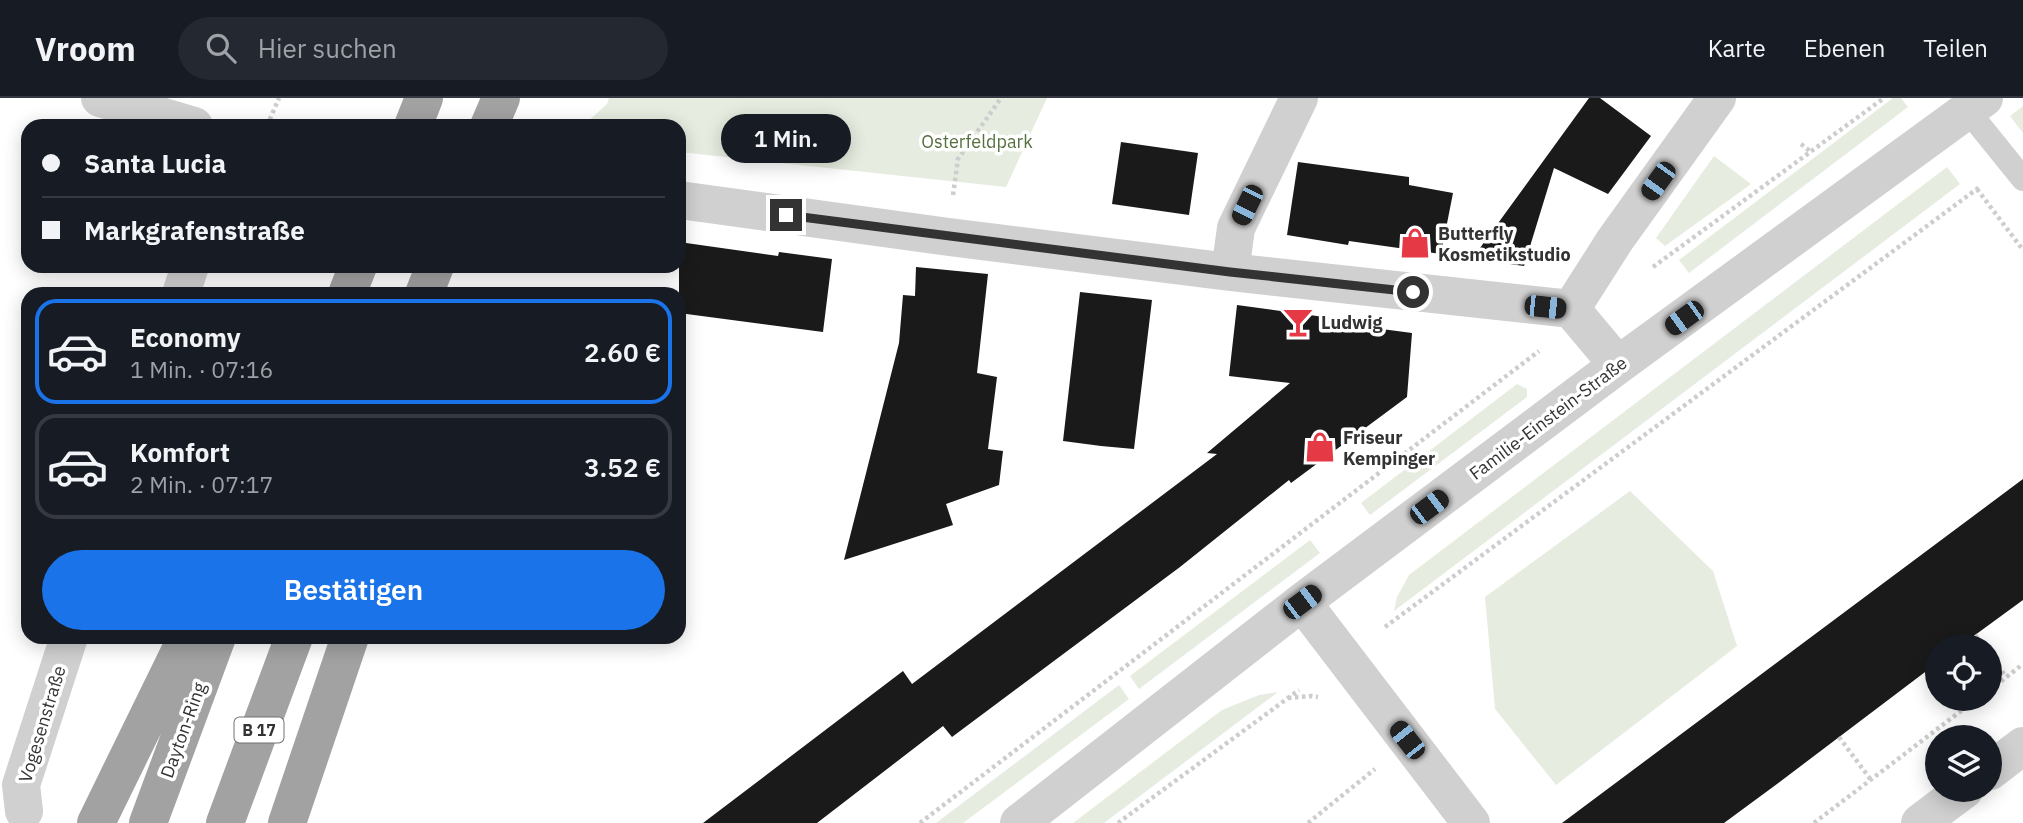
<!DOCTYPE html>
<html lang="de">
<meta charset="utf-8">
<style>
:root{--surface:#171b24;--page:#242831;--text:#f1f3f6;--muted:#9ea1a6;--line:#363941;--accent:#1a73e8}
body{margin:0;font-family:"IBM Plex Sans",sans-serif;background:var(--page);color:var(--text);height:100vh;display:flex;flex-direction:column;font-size:26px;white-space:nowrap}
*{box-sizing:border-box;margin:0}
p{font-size:23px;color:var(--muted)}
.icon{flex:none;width:38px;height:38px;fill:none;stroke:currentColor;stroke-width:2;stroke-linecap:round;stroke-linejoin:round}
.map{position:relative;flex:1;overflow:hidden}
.sheet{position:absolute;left:21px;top:189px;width:665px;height:357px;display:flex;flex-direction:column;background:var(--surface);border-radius:21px;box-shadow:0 4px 18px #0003}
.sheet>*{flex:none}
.top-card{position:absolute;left:21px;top:21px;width:665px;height:154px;border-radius:21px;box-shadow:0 4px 18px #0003;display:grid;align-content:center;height:154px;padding:0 21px;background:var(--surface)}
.controls{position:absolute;left:1925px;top:536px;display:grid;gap:14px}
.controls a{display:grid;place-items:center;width:77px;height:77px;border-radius:50%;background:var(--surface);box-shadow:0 4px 18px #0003;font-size:35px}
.end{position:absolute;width:32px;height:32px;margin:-16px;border:9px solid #333;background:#fff;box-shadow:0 0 0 4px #fff}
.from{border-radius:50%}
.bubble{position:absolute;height:49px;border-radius:24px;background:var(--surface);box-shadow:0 4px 18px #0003;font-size:23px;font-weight:600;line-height:49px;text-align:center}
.car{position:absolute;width:21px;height:42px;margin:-21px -10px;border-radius:9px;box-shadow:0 0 5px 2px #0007;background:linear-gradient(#222 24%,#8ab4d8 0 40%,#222 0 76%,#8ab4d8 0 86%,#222 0)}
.top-card b{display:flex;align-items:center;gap:24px;height:66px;font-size:26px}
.top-card b+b{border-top:2px solid var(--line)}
.top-card i{width:18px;height:18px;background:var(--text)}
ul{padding:12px 0 0;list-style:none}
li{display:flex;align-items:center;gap:21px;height:105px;margin:0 14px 10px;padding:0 7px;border:4px solid var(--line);border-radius:21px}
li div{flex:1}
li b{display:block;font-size:26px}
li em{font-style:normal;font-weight:600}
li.selected{border-color:var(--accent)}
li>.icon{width:63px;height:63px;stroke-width:1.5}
.action{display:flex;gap:14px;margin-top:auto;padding:14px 21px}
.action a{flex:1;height:80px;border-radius:42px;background:var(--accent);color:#fff;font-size:28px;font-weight:600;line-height:80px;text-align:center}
header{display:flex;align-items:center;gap:42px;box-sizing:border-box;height:98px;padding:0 35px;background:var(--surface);border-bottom:2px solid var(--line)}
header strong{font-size:33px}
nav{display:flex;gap:38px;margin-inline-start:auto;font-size:24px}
.search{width:490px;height:63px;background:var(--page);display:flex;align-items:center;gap:18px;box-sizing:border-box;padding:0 24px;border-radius:38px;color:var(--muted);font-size:26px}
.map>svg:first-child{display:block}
.green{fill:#e6ecdf}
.building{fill:#1a1a1a}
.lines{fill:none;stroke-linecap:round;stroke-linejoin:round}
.path{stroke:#cdcdcd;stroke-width:4.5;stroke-dasharray:3.5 3.5;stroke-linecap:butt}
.service{stroke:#d0d0d0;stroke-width:24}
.minor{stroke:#d0d0d0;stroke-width:38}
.trunk{stroke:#a2a2a2;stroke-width:38}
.route{stroke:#333;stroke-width:9}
.labels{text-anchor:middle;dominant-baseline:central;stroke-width:7;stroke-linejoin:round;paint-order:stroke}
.shield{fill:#fff;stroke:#707070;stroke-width:2}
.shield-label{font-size:16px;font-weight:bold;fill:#333}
.park-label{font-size:18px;fill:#56703f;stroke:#fff}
.poi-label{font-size:18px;font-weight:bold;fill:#333;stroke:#fff;text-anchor:start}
.street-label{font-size:18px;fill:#333;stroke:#fff}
</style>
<header>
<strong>Vroom</strong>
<div class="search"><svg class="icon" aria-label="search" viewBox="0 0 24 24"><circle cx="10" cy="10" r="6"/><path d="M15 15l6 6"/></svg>Hier suchen</div>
<nav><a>Karte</a><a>Ebenen</a><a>Teilen</a></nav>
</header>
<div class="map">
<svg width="2023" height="725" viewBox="0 0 2023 725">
<rect width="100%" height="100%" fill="#fff"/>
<path class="green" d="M609,0H1047L1006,89L679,54V28H583L607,6Z
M1893,0H1901L1908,9L1689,175L1679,162Z
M2023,8V35L2010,18Z
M1714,58L1751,86L1665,148L1656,140Z
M1947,69L1960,86L1394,513L1397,499L1409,477Z
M1517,286L1527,291V299L1370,417L1361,405Z
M1630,393L1713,473L1737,548L1556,687L1495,611L1485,499Z
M1310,442L1320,455L1139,591L1130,578Z
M1119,587L1129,601L963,725H936Z
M1278,594L1104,725H1073L1222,612L1259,597Z"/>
<path class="building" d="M1589,0H1600L1651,38L1608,96L1554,70L1524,168L1472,161Z
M1121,44L1198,55L1189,117L1112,106Z
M1298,64L1409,79V87L1453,95L1441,156L1349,143L1348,147L1287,137Z
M679,144L778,158L779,154L832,161L823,234L679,215Z
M916,169L988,176L977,275L997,279L988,351L1003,353L999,387L946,406L953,427L844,462L899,245L903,197L915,198Z
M1080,194L1152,202L1134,351L1101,348L1063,343Z
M1237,207L1360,224L1359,228L1412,235L1407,299L1291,385L1289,382L1180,469L952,639L943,628L817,725H703L903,573L912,586L1217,356L1207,355L1290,285L1229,278Z
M2023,381V502L1960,548H1937V565L1777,686L1724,725H1562Z"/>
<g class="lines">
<path class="path" d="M267,28L279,0
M1801,46L1811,54
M1977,91L2023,152
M953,97L958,61L1001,0
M1653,169L1884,0
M1385,529L1981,88
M1975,537L1984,548
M1990,556L2006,579
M1990,592L2023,566
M1288,600L1311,598L1318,599
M1839,639L1871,682
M920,725L1539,253
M1118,725L1299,592
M1308,725L1375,671
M1814,725L1978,600"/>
<path class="service" d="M1968,13L2023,81"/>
<path class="minor" d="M100,0L194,28
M679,102L949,139L1230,174L1571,211L1618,267
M1230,174L1236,130L1299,0
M181,196L190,168
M1571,211L1615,142L1717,0
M1302,504L1471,725
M1990,673L2023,648
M24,713L21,687L69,539
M1019,725L1302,504L1618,267L1984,0
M1920,725L1965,691"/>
<path class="trunk" d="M413,28L424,0
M489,28L501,0
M347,196L358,168
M424,196L435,168
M96,725L187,539
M148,725L217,539
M225,725L294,539
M287,725L350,539"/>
</g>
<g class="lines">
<path class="route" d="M786,117L1230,174L1413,194"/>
</g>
<defs>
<g id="shop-bare" transform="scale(2.415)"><path d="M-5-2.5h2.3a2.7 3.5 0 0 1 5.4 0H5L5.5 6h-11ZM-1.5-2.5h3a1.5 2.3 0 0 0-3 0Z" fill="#e63946" stroke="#fff" stroke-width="2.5" paint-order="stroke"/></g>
<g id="bar-bare" transform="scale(2.415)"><path d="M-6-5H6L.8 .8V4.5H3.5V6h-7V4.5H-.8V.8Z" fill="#e63946" stroke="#fff" stroke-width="2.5" paint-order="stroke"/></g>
</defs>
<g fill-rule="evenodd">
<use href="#shop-bare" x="1415" y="145"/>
<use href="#bar-bare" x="1298" y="224"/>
<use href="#shop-bare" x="1320" y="349"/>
</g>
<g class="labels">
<rect class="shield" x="234.5" y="619.5" width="49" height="25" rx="5"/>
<g class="shield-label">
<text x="259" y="632">B 17</text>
</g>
<g class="park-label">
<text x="977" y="43">Osterfeldpark</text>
</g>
<g class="poi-label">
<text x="1438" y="135">Butterfly<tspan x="1438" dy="21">Kosmetikstudio</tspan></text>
<text x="1321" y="224">Ludwig</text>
<text x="1343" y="339">Friseur<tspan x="1343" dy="21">Kempinger</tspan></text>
</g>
<g class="street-label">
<text transform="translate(1548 320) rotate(-37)">Familie-Einstein-Straße</text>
<text transform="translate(42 626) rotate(-73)">Vogesenstraße</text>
<text transform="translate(183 632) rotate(-70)">Dayton-Ring</text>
</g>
</g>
</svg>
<div class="controls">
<a><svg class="icon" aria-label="locate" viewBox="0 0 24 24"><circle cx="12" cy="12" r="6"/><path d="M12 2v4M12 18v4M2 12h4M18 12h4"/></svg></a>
<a><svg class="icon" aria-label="layers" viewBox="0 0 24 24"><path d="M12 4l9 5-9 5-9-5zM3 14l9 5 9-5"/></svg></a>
</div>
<i class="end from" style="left:1413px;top:194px"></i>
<i class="end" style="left:786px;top:117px"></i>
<div class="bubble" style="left:721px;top:16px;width:130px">1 Min.</div>
<i class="car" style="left:1658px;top:83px;rotate:216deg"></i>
<i class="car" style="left:1247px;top:107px;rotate:206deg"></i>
<i class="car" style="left:1545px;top:209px;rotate:96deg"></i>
<i class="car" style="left:1684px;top:220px;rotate:234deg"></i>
<i class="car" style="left:1429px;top:409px;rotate:53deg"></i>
<i class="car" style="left:1302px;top:504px;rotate:53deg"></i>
<i class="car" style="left:1407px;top:642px;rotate:322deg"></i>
<div class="top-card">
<b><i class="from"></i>Santa Lucia</b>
<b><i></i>Markgrafenstraße</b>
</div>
<section class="sheet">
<ul>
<li class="selected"><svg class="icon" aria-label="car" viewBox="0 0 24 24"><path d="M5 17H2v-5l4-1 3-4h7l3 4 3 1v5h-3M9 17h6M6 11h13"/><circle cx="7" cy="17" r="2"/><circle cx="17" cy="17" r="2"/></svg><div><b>Economy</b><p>1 Min. · 07:16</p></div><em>2.60 €</em></li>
<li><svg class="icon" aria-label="car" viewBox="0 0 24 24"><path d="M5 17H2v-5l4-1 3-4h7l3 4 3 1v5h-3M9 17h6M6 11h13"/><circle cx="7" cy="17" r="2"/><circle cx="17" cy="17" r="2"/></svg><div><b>Komfort</b><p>2 Min. · 07:17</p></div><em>3.52 €</em></li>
</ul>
<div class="action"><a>Bestätigen</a></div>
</section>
</div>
